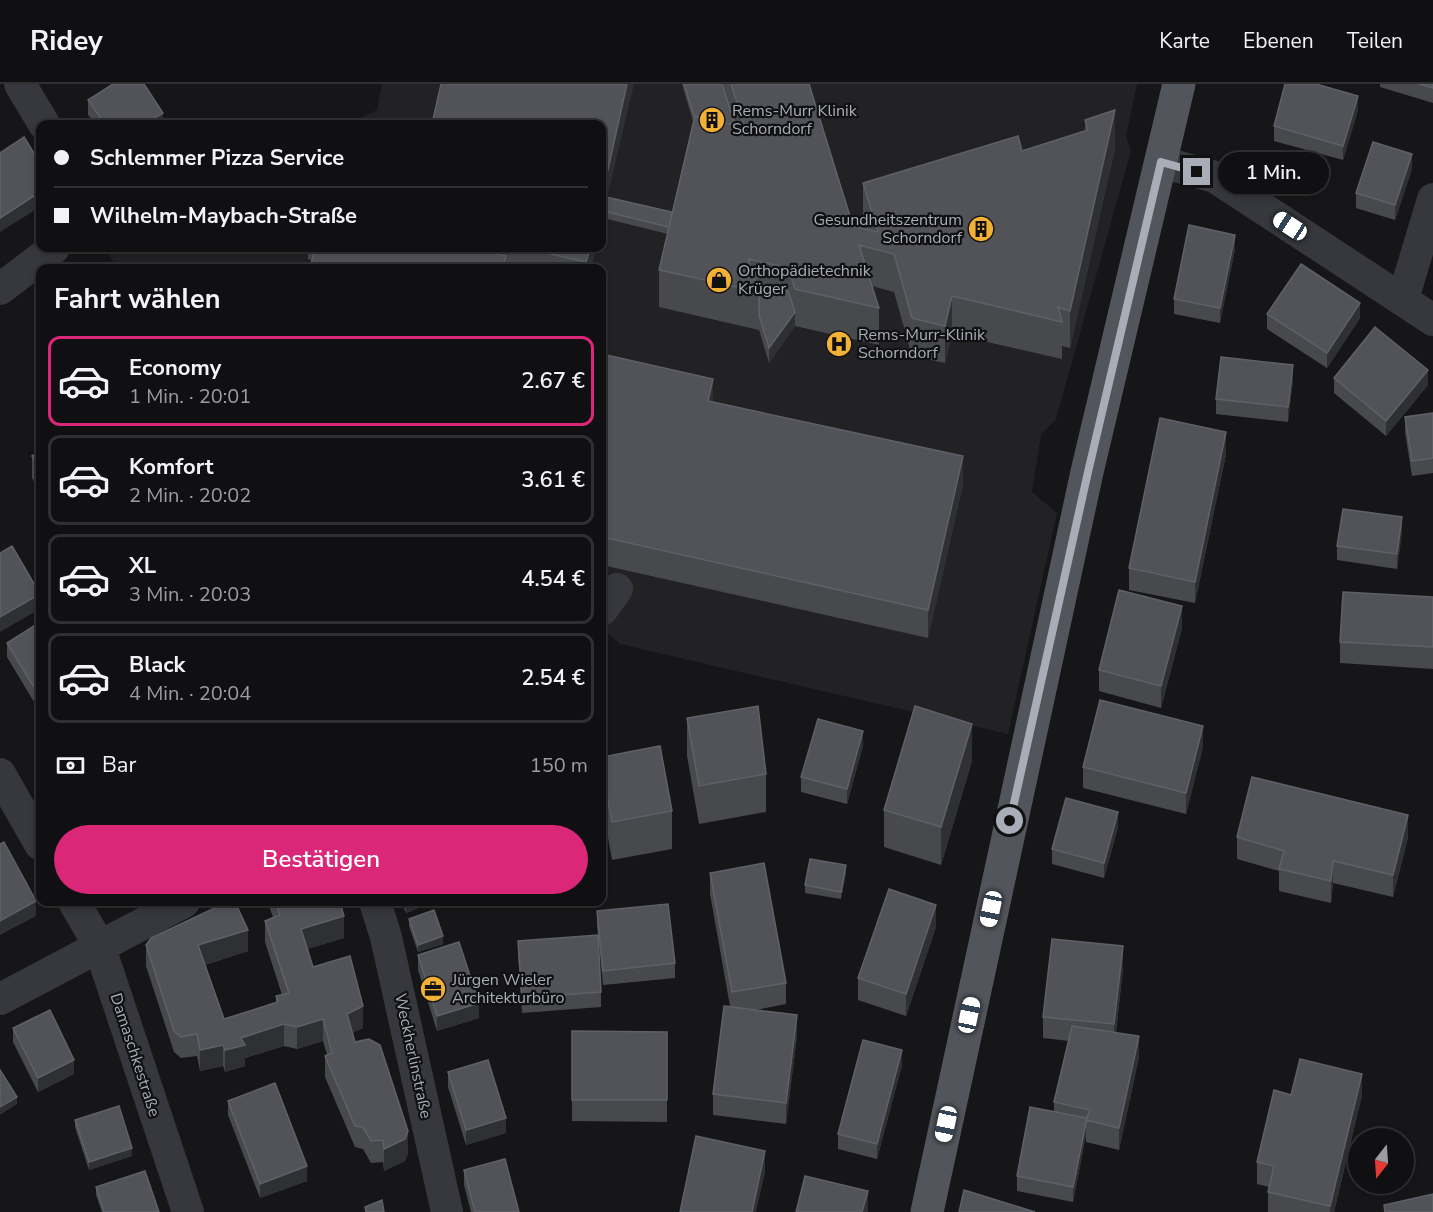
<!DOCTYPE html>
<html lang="de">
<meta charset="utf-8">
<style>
:root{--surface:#101012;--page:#1e1e20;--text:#f1f3f6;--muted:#9c9d9f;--line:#303032;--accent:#db2777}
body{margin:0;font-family:"Nunito Sans",sans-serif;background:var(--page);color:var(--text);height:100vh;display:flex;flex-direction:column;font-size:22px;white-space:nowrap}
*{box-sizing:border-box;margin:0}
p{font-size:20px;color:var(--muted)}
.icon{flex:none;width:33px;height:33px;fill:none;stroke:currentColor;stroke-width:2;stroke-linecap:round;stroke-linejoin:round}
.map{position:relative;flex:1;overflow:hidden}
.panel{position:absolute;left:36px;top:180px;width:570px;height:642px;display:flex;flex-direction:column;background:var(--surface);border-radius:12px;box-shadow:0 3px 9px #0003,0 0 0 2px var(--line)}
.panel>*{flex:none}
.guide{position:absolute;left:36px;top:36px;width:570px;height:132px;border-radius:12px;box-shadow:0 3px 9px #0003,0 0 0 2px var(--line);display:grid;align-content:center;height:132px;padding:0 18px;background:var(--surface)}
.needle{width:39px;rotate:197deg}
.fabs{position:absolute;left:1348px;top:1044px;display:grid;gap:12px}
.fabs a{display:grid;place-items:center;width:66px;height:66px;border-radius:50%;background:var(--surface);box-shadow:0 3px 9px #0003,0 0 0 2px var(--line);font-size:30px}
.end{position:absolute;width:27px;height:27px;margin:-14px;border:8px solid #a8adb8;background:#111;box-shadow:0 0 0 3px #111}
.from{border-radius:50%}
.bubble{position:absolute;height:42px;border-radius:21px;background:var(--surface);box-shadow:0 3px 9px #0003,0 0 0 2px var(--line);font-size:20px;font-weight:600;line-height:42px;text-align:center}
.car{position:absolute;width:18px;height:36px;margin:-18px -9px;border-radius:8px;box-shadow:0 0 4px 2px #0007;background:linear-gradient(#fff 24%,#345 0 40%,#fff 0 76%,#345 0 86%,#fff 0)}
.guide b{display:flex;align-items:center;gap:21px;height:57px;font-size:22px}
.guide b+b{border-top:2px solid var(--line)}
.guide i{width:15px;height:15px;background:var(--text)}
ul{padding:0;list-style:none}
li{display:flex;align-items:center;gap:18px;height:90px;margin:0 12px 9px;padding:0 6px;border:3px solid var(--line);border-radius:12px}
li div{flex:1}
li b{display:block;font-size:22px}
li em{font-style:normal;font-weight:600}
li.on{border-color:var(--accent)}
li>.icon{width:54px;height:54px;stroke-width:1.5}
h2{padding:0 18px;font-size:27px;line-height:72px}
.pay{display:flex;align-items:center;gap:15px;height:66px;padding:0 18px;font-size:22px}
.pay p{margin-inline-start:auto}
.action{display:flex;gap:12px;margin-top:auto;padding:12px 18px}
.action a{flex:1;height:69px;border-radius:36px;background:var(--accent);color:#fff;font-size:24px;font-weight:600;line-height:69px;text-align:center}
header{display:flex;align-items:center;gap:36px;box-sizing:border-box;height:84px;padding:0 30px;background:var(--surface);border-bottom:2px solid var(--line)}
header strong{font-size:28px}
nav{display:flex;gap:33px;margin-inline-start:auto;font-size:21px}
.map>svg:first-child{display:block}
.built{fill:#222225}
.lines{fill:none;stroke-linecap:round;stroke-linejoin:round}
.minor{stroke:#37383d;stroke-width:32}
.major{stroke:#53555c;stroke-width:33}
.wall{fill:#47494d}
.shaded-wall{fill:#2f3033}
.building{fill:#525359;stroke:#5f6168;stroke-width:1.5}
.route{stroke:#a8adb8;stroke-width:8}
.labels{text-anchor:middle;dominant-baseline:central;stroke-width:4.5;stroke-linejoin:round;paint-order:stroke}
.poi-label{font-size:16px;fill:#a8adb8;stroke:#111113;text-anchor:start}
.street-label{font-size:16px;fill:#a8adb8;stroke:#111113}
</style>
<header>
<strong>Ridey</strong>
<nav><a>Karte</a><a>Ebenen</a><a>Teilen</a></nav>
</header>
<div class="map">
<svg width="1433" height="1128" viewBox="0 0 1433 1128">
<rect width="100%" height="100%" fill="#161618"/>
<path class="built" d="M382,0H1137L1126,52L1131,67L1056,335L1041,351L1032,408L1057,429L1008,650L620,560L602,545V184H117L107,167L113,164H602V40H349L377,26Z"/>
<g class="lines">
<path class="minor" d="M20,0L44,40
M1161,78L1215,93L1433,236
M0,205L54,164
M1403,215L1433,115
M602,526L617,505
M0,690L40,760
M74,818L99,861L188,1128
M375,818L386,853L447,1128
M0,915L184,818"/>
<path class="major" d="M927,1128L1087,388L1179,0"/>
</g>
<path class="wall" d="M441,0L608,114L672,128L693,37L682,0H809L853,142L866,145L863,137V99L1022,67L1085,48V36L1115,64L1070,264L1062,262V275L952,250L945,279L912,272L894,208L872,202L879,224V261L795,242L769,279L759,246L659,223V186L668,150L603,134V133Z
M1380,0H1433V19L1380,3Z
M88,16L163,40H95L88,31Z
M1358,26L1343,76L1274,57V42Z
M1412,85L1395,136L1356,124V109Z
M308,164H596L591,184H310L312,176L308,175Z
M1235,165L1220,239L1174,230V215Z
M1267,230L1360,234L1327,284L1267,245Z
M602,270L713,318L963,400L928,554L602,481Z
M1334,294L1428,301L1386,352L1334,309Z
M1293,296L1288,338L1216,330V315Z
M1433,329V389L1412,392L1405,348V333Z
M40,367V408L32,394V372Z
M1226,370L1195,519L1129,506V484Z
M1402,448L1397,485L1337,476V462Z
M1433,513V585L1340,579V558Z
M40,538V628L7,573V559Z
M1182,544L1161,624L1099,607V586Z
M687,634L766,690V728L699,740L687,672Z
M863,662L847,720L801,708V693Z
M1203,663L1186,730L1083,704V683Z
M602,673L672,727V765L612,776L602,720Z
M972,677L941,781L884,763V726Z
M1118,743L1104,794L1052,780V765Z
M1237,753H1408L1393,813L1333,799L1331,819L1279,807V787L1237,775Z
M710,789L786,899V920L756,926L797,952L786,1040L713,1031V1010L730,922L710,810Z
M846,789L841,815L805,809V801Z
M270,818H340L344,854L307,865L313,883L363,944L352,949L355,958L408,1069L405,1077L384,1087L383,1078L371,1079L363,1065L355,1063L325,993V972L327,971L323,957L297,965L284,962L245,974V982L225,988L223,982L200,987L197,972L181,974L174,968L146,882V861L248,867L205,881L224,935L276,918V912L282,911L265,858V837L273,833L270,825Z
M401,818H434L406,829Z
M597,827L675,879V894L603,901L597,842Z
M409,835L443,860L418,868L409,842Z
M936,843L906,932L858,916V894Z
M518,857L601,908V923L522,929L518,871Z
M418,871L479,934L437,947L418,886Z
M1123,884L1116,949L1139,973L1119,1066L1086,1058V1051L1073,1118L1017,1107V1092L1054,1028V1018L1069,957L1043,954V933Z
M13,944L74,990L38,1008L13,958Z
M572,947L667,948V1038L572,1037Z
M902,981L877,1075L838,1065V1050Z
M448,988L506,1049L466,1061L448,1003Z
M1291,1011H1362L1334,1128H1268V1108L1269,1103L1257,1100V1078Z
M228,1017L307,1097L260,1114L228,1031Z
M75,1036L132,1072L89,1086L75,1043Z
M464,1086L519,1128H471L464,1101Z
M96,1103L159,1128H102L96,1111Z"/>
<path class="shaded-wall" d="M627,0H634L604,127H603L602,140V112Z
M1358,12V26L1343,76V62Z
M1115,26V64L1070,264V227Z
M163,29V40H145Z
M1412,70V85L1395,136V121Z
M40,108V123L0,148V134Z
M1235,151V165L1220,239V224Z
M590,164H596L591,184H586V178Z
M506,172V184H503Z
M952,212V250L945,279V242Z
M1360,219V234L1327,284V269Z
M795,228V242L769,279V264Z
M1293,281V296L1288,338V323Z
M1428,286V301L1386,352V337Z
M713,295V323L708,317Z
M1226,348V370L1195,519V498Z
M963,372V400L928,554V526Z
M1402,433V448L1397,485V470Z
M40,510V525L0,548V533Z
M1182,522V544L1161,624V602Z
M972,640V677L941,781V743Z
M1203,642V663L1186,730V709Z
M863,647V662L847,720V705Z
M1118,728V743L1104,794V779Z
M1408,731V753L1393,813V791Z
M1333,777V799L1331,819V797Z
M846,781V789L841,815V808Z
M36,817V832L0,851V837Z
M406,818H434L406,829Z
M936,821V843L906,932V910Z
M344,832V854L301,867V845Z
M248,846V867L198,883V861Z
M443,852V860L418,868V861Z
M1123,862V884L1114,962V940Z
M479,919V934L437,947V932Z
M363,922V944L347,951V930Z
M797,931V952L786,1040V1019Z
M323,935V957L297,965V943Z
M284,940V962L245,974V982L225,988V966L241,954Z
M1139,952V973L1119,1066V1044Z
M223,961V982L200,987V966Z
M902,966V981L877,1075V1060Z
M74,976V990L38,1008V994Z
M1362,990V1011L1334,1128H1330V1122Z
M17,1013V1020L0,1031V1023Z
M506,1034V1049L466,1061V1046Z
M1086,1036V1051L1073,1118V1103Z
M408,1047V1069L405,1077L384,1087V1065Z
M132,1064V1072L89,1086V1078Z
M765,1067V1089L756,1128H752Z
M307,1082V1097L260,1114V1100Z
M868,1107V1128H862Z"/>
<path class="building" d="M113,0H144L163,29L145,40H105L88,16Z
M441,0H627L602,112V40H432Z
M684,0H722L735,41L694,32Z
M731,0H809L853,142L878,148L863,99L1018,52L1022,67L1088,46L1085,36L1115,26L1070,227L1058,223L1062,238L952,212L945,242L912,234L894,170L859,161L879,224L795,205L788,184L748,175L759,208L659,186L695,32L745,44Z
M1285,0H1316L1358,12L1343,62L1274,42Z
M1419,0H1433V4Z
M24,53L40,79V108L0,134V69Z
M1373,58L1412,70L1395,121L1356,109Z
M606,113L672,128L669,143L603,127Z
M1189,141L1235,151L1220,224L1174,215Z
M315,164H468L506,172L503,184H310Z
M524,164H590L586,178Z
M1301,180L1360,219L1327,269L1267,230Z
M756,199L788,207L795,228L769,264L759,231V208Z
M1375,243L1428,286L1386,337L1334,294Z
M602,270L713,295L708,317L963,372L928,526L602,453Z
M1221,273L1293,281L1288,323L1216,315Z
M1433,329V374L1412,377L1405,333Z
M1160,334L1226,348L1195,498L1129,484Z
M40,367V386L32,372Z
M1343,425L1402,433L1397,470L1337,462Z
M12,462L40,510L0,533V469Z
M1119,506L1182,522L1161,602L1099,586Z
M1343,508L1433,513V563L1340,558Z
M40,538V613L7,559Z
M1100,616L1203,642L1186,709L1083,683Z
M758,622L766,690L699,702L687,634Z
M915,622L972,640L941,743L884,726Z
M818,635L863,647L847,705L801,693Z
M660,662L672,727L612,738L602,683V673Z
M1252,693L1408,731L1393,791L1333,777L1331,797L1279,785L1284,767L1237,753Z
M1066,714L1118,728L1104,779L1052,765Z
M4,758L36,817L0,837V760Z
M810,775L846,781L841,808L805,801Z
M764,779L786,899L732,908L710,789Z
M889,805L936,821L906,910L858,894Z
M227,818H235L248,846L198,861L224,935L278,918L276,912L289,909L265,837L280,831L275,818H340L344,832L301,845L313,883L350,872L363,922L347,930L355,958L369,955L380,961L408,1047L405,1055L384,1065L383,1056L371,1057L363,1043L355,1042L325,972L332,969L323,935L297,943L284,940L241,954L245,961L225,966L223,961L200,966L197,950L181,953L174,947L146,861L151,854Z
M668,820L675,879L603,887L597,827Z
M434,826L443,852L418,861L409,835Z
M598,851L601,908L522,914L518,857Z
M1052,855L1123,862L1114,940L1043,933Z
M459,858L479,919L437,932L418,871Z
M724,922L797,931L786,1019L713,1010Z
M50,926L74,976L38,994L13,944Z
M1072,942L1139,952L1119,1044L1086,1036L1090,1026L1054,1018Z
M572,947L667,948V1016H572Z
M863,956L902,966L877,1060L838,1050Z
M1300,975L1362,990L1330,1122L1268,1108L1274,1082L1257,1078L1274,1006L1291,1011Z
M488,976L506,1034L466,1046L448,988Z
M0,986L17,1013L0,1023Z
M275,999L307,1082L260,1100L228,1017Z
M119,1022L132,1064L89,1078L75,1036Z
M1030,1023L1087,1034L1073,1103L1017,1092Z
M696,1052L765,1067L752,1128H680Z
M505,1075L519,1128H475L464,1086Z
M145,1087L159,1128H104L96,1103Z
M805,1092L868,1107L862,1128H796Z
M964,1106L1035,1128H959Z
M1433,1110V1128H1385L1384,1121Z
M382,1116L384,1128H366L365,1123Z"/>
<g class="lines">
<path class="route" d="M1010,737L1088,388L1161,78L1197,88"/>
</g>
<defs>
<g id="building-disc" transform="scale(1.35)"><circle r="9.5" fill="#f2b134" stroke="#111113"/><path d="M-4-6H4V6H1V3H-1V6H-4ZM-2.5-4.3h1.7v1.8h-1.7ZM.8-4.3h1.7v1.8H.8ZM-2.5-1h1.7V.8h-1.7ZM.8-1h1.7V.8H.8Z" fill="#111"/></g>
<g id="shop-disc" transform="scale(1.35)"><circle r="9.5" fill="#f2b134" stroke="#111113"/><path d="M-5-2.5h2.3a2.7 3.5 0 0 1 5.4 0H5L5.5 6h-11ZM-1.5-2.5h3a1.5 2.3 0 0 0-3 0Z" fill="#111"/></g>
<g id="hospital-disc" transform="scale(1.35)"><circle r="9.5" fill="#f2b134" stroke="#111113"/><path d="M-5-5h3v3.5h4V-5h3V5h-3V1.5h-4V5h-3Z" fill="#111"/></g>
<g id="office-disc" transform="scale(1.35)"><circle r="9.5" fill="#f2b134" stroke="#111113"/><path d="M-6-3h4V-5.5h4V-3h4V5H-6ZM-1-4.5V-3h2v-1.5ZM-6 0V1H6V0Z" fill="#111"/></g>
</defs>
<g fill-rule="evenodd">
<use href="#building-disc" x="712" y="36"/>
<use href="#building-disc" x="981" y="145"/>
<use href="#shop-disc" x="719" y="196"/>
<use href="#hospital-disc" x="839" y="260"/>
<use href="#office-disc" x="433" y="905"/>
</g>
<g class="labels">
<g class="poi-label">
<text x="732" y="27">Rems-Murr Klinik<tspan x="732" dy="18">Schorndorf</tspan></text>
<text x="962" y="136" text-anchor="end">Gesundheitszentrum<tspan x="962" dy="18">Schorndorf</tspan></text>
<text x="738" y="187">Orthopädietechnik<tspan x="738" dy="18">Krüger</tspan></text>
<text x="858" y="251">Rems-Murr-Klinik<tspan x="858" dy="18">Schorndorf</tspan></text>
<text x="452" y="896">Jürgen Wieler<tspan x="452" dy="18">Architekturbüro</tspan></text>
</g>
<g class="street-label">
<text transform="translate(135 971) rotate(72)">Damaschkestraße</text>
<text transform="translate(413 972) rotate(78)">Weckherlinstraße</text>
</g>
</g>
</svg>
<div class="fabs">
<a><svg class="needle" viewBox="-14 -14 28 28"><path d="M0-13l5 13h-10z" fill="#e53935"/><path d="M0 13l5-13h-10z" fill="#9c9d9f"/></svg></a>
</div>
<i class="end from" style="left:1010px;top:737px"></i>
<i class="end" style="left:1197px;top:88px"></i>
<div class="bubble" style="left:1218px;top:68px;width:111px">1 Min.</div>
<i class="car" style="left:1290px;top:142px;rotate:303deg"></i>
<i class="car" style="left:991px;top:825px;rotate:192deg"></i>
<i class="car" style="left:969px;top:931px;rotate:12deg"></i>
<i class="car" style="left:946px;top:1040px;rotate:192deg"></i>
<div class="guide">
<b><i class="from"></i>Schlemmer Pizza Service</b>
<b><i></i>Wilhelm-Maybach-Straße</b>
</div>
<section class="panel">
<h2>Fahrt wählen</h2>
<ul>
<li class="on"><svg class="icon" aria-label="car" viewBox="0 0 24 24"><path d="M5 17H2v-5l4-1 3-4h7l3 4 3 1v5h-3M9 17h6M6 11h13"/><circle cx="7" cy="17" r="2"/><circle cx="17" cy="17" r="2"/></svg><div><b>Economy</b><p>1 Min. · 20:01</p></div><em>2.67 €</em></li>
<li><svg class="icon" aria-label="car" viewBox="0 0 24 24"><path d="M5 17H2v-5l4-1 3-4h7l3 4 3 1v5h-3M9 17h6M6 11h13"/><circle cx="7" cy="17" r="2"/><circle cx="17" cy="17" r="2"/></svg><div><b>Komfort</b><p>2 Min. · 20:02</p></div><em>3.61 €</em></li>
<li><svg class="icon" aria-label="car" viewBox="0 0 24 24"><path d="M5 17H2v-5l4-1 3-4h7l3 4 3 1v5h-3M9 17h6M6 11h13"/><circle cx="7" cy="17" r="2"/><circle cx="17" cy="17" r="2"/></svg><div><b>XL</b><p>3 Min. · 20:03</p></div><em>4.54 €</em></li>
<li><svg class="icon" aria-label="car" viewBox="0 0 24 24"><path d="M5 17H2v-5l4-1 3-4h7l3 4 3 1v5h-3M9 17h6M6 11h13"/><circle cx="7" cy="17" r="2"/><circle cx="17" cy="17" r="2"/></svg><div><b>Black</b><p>4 Min. · 20:04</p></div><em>2.54 €</em></li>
</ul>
<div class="pay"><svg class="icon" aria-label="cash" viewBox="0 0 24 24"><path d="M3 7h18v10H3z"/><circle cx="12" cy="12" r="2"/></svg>Bar<p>150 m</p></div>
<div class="action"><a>Bestätigen</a></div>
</section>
</div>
